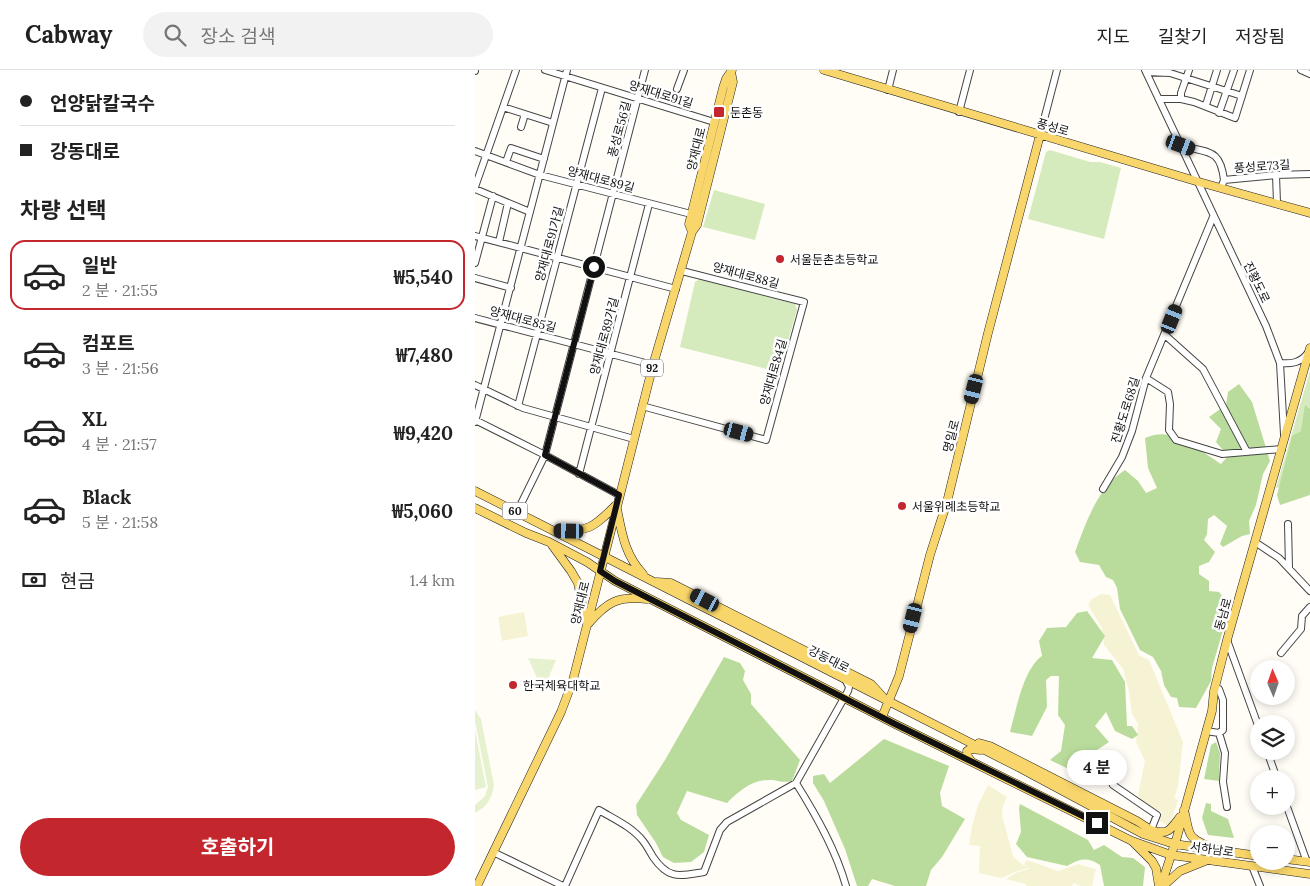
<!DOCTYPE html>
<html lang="ko">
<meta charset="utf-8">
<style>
:root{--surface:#fff;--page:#f2f2f2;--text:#222;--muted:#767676;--line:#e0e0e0;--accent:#c4262e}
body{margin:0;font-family:Lora,"Noto Sans KR",serif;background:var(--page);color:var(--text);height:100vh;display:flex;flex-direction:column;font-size:19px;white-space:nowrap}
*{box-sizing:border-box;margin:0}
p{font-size:16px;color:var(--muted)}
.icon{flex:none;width:28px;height:28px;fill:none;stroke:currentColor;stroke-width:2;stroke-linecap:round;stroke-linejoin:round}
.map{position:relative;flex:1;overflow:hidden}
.details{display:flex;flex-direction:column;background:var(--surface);width:475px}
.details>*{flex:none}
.guide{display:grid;align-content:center;height:110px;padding:0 20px;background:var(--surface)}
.needle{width:32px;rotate:358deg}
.buttons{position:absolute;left:775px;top:590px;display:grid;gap:10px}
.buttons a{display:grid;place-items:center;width:45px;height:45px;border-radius:50%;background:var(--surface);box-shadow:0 2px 8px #0003;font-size:25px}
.end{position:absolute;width:22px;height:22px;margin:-11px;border:6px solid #111;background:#fff;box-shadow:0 0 0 2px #fff}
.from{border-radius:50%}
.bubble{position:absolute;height:35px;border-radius:18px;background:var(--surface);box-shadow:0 2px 8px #0003;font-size:16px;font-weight:700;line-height:35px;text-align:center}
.car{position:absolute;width:15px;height:30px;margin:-15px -8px;border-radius:6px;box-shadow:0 0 4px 1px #0007;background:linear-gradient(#222 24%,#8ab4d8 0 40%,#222 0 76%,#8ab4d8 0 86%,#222 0)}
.guide b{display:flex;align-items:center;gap:18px;height:48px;font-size:19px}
.guide b+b{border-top:1px solid var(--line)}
.guide i{width:12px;height:12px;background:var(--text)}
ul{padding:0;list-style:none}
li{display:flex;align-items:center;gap:15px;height:70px;margin:0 10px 8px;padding:0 10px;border:2px solid transparent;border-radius:15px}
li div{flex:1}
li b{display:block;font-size:19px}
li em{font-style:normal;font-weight:700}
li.on{border-color:var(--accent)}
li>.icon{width:45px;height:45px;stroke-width:1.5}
h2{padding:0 20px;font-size:22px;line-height:60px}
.pay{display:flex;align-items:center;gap:12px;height:55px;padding:0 20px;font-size:19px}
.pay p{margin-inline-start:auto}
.button{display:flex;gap:10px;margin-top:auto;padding:10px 20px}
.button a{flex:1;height:58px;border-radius:30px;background:var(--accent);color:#fff;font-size:20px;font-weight:700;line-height:58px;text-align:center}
header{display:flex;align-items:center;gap:30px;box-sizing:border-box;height:70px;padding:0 25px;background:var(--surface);border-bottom:1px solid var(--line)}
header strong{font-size:24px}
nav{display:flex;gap:28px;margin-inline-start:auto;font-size:18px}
.search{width:350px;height:45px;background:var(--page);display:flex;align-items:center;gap:12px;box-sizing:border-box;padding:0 18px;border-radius:28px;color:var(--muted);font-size:19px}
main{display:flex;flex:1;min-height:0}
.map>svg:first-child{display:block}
.farmland{fill:#f6f3d4}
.green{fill:#d5ebbd}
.forest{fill:#b9dc9c}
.pitch{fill:#e6f2cf}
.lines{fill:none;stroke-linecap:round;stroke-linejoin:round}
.minor-casing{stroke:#444;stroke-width:8}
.major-casing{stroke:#222;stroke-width:9}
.minor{stroke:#fff;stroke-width:6}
.major{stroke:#f9d66b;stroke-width:8}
.route{stroke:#111;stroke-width:6}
.poi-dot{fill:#c4262e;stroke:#fff;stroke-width:2}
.labels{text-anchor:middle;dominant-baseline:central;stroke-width:5;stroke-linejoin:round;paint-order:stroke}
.shield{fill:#fff;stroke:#585858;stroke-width:1}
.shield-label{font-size:11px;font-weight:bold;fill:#111}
.street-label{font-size:12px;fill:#111;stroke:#fff}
.poi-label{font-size:12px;fill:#111;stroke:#fff;text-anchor:start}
</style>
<header>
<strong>Cabway</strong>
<div class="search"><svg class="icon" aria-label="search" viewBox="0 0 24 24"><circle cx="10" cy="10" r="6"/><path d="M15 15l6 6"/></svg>장소 검색</div>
<nav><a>지도</a><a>길찾기</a><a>저장됨</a></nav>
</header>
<main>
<section class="details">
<div class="guide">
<b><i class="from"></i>언양닭칼국수</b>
<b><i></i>강동대로</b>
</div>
<h2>차량 선택</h2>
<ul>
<li class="on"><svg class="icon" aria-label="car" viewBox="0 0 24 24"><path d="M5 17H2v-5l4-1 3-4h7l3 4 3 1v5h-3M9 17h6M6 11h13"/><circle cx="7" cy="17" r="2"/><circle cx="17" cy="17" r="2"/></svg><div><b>일반</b><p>2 분 · 21:55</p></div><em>₩5,540</em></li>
<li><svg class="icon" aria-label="car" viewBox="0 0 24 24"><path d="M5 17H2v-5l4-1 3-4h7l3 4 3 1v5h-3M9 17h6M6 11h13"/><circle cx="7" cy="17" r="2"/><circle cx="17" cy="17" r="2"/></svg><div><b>컴포트</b><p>3 분 · 21:56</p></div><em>₩7,480</em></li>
<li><svg class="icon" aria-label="car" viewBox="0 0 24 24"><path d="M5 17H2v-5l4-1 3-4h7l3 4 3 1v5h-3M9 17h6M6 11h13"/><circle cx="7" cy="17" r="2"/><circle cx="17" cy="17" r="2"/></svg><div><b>XL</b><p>4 분 · 21:57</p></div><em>₩9,420</em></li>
<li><svg class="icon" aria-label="car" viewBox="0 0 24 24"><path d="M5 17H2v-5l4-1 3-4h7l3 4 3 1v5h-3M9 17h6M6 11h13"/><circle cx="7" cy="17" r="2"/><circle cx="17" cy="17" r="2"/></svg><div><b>Black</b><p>5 분 · 21:58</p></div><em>₩5,060</em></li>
</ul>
<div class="pay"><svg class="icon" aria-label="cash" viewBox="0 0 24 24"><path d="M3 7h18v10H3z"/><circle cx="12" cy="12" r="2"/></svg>현금<p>1.4 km</p></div>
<div class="button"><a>호출하기</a></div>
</section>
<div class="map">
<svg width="835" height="816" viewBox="0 0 835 816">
<rect width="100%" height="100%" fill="#fffdf5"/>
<path class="farmland" d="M626,524L635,525L664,585L674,590L708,672L703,717L699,728L703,730L695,753L692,755L684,751L687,742L667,732L663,725L670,691L661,672L663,654L657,644L654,622L648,599L629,575L627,558L613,535L617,529Z
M49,542L53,566L27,571L23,547Z
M513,715L532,727L528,736L527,745L538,786L545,793L551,797L549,794L552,790L583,801L603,794L621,799L617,816H605L599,813L597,816H551V814L531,809L543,802L554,799L553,798L540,802L527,808L504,803L505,776L494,775L497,756L503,735Z"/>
<path class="green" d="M575,80L615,92H625L646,98L629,169L553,149L571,82Z
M239,120L290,134L280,170L228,157Z
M225,209L320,234L322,240L304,302L205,277L220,212Z
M835,301V412L801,418Z"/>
<path class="forest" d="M764,314L777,332L795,391L788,404L781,435L774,451L775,464L767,466L748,477L745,474L752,456L739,445L733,449L732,464L729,470L740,482L734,492L724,496V504L734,511V521L744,522L755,536L737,598L736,611L721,638L704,637L702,628L696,627L689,615L686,601L678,587L665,580L645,539L642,518L638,510L631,507L624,495L605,492L600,482C611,452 623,417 650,400L663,411L671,423L682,418L673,398L670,368C678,365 685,363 694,365C708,368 734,386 746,394L753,386L741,372L746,359L734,347L751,335L753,322Z
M830,335L835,339V425L805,435L802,425L817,366L826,361Z
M612,541L630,566L617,588L637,590L650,612L652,656H657L663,665L657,669L640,661L631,642L620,656L634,672L610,688L608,706L575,690L586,681L590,655L583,645L584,606H576L571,610L572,637L557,666L535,662C541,641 548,599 567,586L564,571L572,558L591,557L602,543Z
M249,587L265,593L270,601L268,610L276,624V634L325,690L317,711C308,713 305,711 297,710C278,709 265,720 252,733L212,721L202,743L206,750L234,765L229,782L216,792L199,793L188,787L181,773L162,745L161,735L190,690Z
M409,669L474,696L465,723L467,736L490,749L467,787L456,800L451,816H420L397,809L393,816H382L370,779L349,731L338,713V706L349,704L355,713Z
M741,672L745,683L744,711L729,709L736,675Z
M731,733L736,734V741L753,749L759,768L733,765L727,748Z
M545,734L613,770L619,780L629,775L647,787L658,788L670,797L668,816H629L625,795C612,786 604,789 592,796L552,787L541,774L546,762L544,738Z"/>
<path class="pitch" d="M53,588L81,590L68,621Z
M0,640L6,649L19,715C17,728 12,737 0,743V735L10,726L13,717L0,651Z
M0,660L11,717L0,720Z"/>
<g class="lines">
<g class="minor-casing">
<path id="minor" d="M70,0L239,52
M670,0L791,256L805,293L809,364
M826,0L835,4
M0,1V0
M671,2L695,3L767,26
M202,19L209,0
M413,20L418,0
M684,29H706L719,32L760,48L775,0
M706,29V23L714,0
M731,35L742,0
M28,37L78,53
M484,42L495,0
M744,43L759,0
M46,57L50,44
M565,65L582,0
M706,75C731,84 745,76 749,110
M0,81L65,105L216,144
M31,92L36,78L69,89
M801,105L802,133
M0,117L41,0
M746,118L749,110L801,105L835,104
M0,119L55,142
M0,166L201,219
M24,172L33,133
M0,193L18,126
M0,208L36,218
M0,248L178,295
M690,265L728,299L772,382
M805,293C816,294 825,293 832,284
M671,308L693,322L695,334L694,360L701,370L747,384L807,379
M0,315L48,338L159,369
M43,336L127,18
M167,336L291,370L329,232L207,201
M0,350L70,385L144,425
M0,352L92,0
M104,404L174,134
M628,419L647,387L657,361L671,308L738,147
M42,442L70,385L170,0
M813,454L814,498
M780,472L804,488L835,521
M752,570L784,658
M806,583L826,559L827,546L835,537
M370,609L374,617L373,621L321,713C341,745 361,780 371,816
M731,661L744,663L748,660V630L744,619
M744,663L750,683L748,712L752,737
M792,681L802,709
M638,715L682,745L676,760
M811,734L832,792
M18,782L88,816
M777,796L785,816
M90,816L124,740C139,749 157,757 168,771C172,776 175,782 178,787C194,810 204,806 229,802L245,760L252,752L321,713"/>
</g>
<g class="major-casing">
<path id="major" d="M349,0L724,112L835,143
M217,162L214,154L248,18L251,9L257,0
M0,421L545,698L668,764L699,774L784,786
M0,438L51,463L74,472L112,492L140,511L420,654L657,771L696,785L835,804
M142,439C147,464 150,485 168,504
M83,461C114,461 118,458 140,436
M77,475L96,501L103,513L110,550
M182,512L196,513L396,614L408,627
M113,554C132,532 142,526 172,529
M407,647L424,606L455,485L472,432L513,263L565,65
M504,673L515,676L662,751L676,760
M496,691L493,687L492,681L495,679L506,680
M709,740C715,762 710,767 733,776
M672,759C693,765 693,763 705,747
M658,772L677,791L681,798L684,816
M811,789L835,792
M2,816L86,642L98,610L178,295L217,162L222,155L258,12L256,2
M686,816L702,767L737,641L739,621L752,570L835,278
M688,816L705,801L730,791"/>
</g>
<use href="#minor" class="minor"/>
<use href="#major" class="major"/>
</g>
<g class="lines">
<path class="route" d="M119,197L70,385L144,425L125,501L140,511L420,654L622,753"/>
</g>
<g class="poi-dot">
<rect x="238" y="36" width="12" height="12" rx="2.5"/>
<circle cx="305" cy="189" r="5"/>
<circle cx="427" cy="436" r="5"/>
<circle cx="38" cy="615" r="5"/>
</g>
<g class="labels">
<g class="shield">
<rect x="166" y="289.5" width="22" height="17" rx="4"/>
<rect x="27.5" y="432.5" width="25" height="17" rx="4"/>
</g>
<g class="shield-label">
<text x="177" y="298">92</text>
<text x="40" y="441">60</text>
</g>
<g class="street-label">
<text transform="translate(186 24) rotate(17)">양재대로91길</text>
<text transform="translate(578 57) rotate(16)">풍성로</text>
<text transform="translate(144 59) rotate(-75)">풍성로56길</text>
<text transform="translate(221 79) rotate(-76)">양재대로</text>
<text transform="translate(787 96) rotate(-4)">풍성로73길</text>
<text transform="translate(126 109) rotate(15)">양재대로89길</text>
<text transform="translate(74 174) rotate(-75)">양재대로91가길</text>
<text transform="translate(271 205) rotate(15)">양재대로88길</text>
<text transform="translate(782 212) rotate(64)">진황도로</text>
<text transform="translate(48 249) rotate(15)">양재대로85길</text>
<text transform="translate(129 266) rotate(-75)">양재대로89가길</text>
<text transform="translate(298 302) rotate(-74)">양재대로84길</text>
<text transform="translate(650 340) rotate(-73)">진황도로68길</text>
<text transform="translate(476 366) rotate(-76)">명일로</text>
<text transform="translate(105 533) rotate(-76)">양재대로</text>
<text transform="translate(748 544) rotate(-74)">동남로</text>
<text transform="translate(354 589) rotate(27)">강동대로</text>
<text transform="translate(737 779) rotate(8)">서하남로</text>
</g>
<g class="poi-label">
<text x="255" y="42">둔촌동</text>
<text x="315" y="189">서울둔촌초등학교</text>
<text x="437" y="436">서울위례초등학교</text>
<text x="48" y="615">한국체육대학교</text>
</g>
</g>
</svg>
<div class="buttons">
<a><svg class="needle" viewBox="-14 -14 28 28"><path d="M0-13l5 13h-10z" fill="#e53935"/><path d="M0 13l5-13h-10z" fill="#767676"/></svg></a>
<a><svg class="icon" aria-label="layers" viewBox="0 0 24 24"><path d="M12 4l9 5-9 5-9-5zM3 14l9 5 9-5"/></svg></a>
<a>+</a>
<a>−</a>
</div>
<i class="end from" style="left:119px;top:197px"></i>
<i class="end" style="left:622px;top:753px"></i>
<div class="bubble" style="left:592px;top:680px;width:60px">4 분</div>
<i class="car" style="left:706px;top:75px;rotate:110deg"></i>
<i class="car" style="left:697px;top:249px;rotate:22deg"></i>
<i class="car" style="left:499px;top:319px;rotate:194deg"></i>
<i class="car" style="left:264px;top:362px;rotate:105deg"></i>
<i class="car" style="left:94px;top:461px;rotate:271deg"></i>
<i class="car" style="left:230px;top:530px;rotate:297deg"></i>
<i class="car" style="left:438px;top:548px;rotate:194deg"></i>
</div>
</main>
